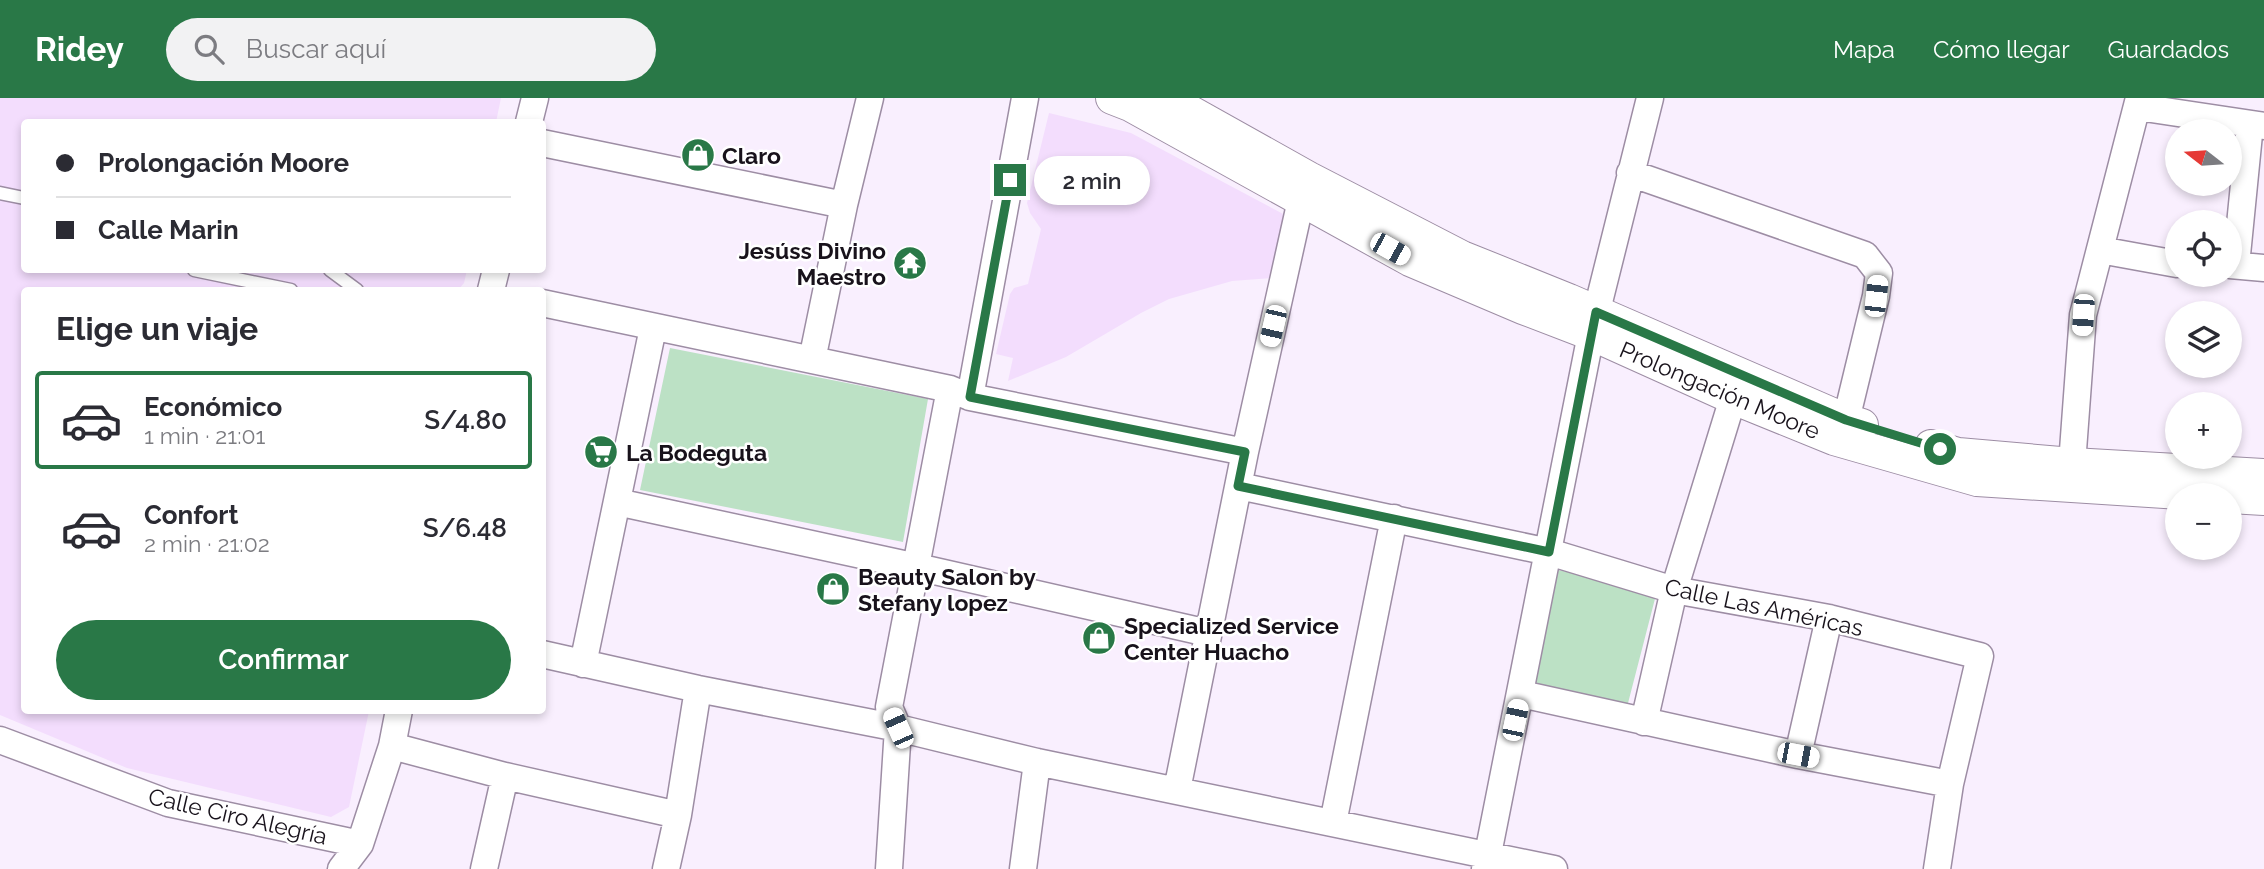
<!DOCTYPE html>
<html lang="es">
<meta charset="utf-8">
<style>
:root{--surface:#fff;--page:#f2f2f3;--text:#2b2b33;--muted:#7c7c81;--line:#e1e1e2;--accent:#297847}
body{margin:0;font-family:Raleway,sans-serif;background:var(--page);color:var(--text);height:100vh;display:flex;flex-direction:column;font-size:26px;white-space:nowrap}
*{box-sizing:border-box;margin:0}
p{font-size:23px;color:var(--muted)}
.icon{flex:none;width:38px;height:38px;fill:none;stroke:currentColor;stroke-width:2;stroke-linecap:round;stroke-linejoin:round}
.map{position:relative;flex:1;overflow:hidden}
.sheet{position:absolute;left:21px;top:189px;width:525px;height:427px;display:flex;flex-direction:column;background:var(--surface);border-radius:7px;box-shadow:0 4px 10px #0003}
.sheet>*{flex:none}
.hud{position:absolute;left:21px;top:21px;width:525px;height:154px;border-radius:7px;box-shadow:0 4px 10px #0003;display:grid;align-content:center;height:154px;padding:0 35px;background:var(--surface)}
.needle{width:46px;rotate:287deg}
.tools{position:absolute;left:2165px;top:21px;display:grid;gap:14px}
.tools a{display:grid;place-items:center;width:77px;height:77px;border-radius:50%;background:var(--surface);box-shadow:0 4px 10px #0003;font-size:35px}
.end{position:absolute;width:32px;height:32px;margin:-16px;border:9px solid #297847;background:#fff;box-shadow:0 0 0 4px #fff}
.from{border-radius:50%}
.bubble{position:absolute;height:49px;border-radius:24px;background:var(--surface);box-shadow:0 4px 10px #0003;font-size:23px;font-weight:600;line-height:49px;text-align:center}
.car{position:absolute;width:21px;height:42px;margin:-21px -10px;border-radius:9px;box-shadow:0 0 5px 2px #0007;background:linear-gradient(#fff 24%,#345 0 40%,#fff 0 76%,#345 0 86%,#fff 0)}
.hud b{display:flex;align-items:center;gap:24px;height:66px;font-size:26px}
.hud b+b{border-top:2px solid var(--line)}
.hud i{width:18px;height:18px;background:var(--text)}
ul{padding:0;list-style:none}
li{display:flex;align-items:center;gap:21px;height:98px;margin:0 14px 10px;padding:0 21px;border:4px solid transparent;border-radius:7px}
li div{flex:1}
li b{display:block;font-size:26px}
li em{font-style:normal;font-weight:600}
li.active{border-color:var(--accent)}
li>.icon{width:63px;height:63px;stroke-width:1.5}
h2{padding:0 35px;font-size:32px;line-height:84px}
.action{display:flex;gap:14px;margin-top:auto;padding:14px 35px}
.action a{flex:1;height:80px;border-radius:42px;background:var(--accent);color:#fff;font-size:28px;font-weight:600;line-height:80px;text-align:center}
header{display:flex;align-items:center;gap:42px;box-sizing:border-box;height:98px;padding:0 35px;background:var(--accent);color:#fff}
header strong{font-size:33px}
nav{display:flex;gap:38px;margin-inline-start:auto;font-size:24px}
.search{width:490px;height:63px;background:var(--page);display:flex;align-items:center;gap:18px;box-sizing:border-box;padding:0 24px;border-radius:38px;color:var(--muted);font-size:26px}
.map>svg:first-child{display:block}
.built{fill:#f3ddfd}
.park{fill:#bce1c5}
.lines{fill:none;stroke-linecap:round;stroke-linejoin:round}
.service-casing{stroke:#9d8da4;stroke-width:15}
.minor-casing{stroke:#9d8da4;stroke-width:29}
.tertiary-casing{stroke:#9d8da4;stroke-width:34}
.service{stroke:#fff;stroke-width:12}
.minor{stroke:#fff;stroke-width:26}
.tertiary{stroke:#fff;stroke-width:32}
.route{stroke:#297847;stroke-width:9}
.labels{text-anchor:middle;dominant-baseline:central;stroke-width:5;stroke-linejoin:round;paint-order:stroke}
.poi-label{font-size:23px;font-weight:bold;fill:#18121b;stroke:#fff;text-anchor:start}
.street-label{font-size:23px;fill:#18121b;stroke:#fff}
</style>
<header>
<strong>Ridey</strong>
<div class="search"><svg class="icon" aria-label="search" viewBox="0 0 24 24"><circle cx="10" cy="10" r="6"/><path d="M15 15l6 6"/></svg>Buscar aquí</div>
<nav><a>Mapa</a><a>Cómo llegar</a><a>Guardados</a></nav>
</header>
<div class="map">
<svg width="2264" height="771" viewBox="0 0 2264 771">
<rect width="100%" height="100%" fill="#f9effe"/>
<path class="built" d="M0,0H501L496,24H24V172H467L464,185L458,192H24V612L369,613L349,709L331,719L127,670L0,617Z
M1049,15L1131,35L1287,118L1273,180L1232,183L1169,201L1141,215L1066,259L1008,283L1013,260L996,256L1010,196L1014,190L1028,186L1041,131L1030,115L1027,105Z"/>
<path class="park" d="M670,250L928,301L903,444L640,392Z
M1558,472L1657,493L1627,609L1532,589Z"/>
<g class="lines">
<g class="service-casing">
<path id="service" d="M0,95L24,100
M194,172L291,192
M330,172L357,192"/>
</g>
<g class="minor-casing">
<path id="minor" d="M2138,9L2264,28
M529,24L535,0
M542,45L844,107
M1630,75L1865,157L1879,175L1876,198L1846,322
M2100,152L2177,166
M2230,167L2264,170
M2236,167L2250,26
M491,192L496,172
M542,205L950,291L970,299L1245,354
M812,262L844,107L870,0
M970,299L1025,0
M2072,366L2083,217L2139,0
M1239,388L1549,454L1674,492L1829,520L1980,558L1950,686L1937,771
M617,404L917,469L1208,535
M542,556L698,591L898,630L1037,664L1554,771
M583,566L653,230
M1521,596L1798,657L1950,686
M1644,624L1674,492L1733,300
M0,642L168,705L360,746
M392,648L505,678L678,717
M1798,657L1829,520
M1177,692L1245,354L1301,102L1307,85
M1333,725L1394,420
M341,771L360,746L392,648L399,612
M484,771L505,678
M666,771L678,717L698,591
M889,771L898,630L889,609L950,291
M1023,771L1037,664
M1485,771L1591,236L1650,0"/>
</g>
<g class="tertiary-casing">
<path id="tertiary" d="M1112,0L1130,7L1410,162L1523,210L1591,236L1733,300L1834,341L1977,382L2211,397
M1166,0L1309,80L1462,159L1569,202L1846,322L1862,327
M1931,348L1958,356L2072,366L2264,377
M2230,399L2264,401"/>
</g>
<use href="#service" class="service"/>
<use href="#minor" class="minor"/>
<use href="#tertiary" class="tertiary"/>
</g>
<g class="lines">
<path class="route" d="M1010,82L970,299L1245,354L1238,388L1549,454L1596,214L1846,322L1940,351"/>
</g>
<defs>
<g id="shop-disc" transform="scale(1.75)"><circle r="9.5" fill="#297847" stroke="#fff"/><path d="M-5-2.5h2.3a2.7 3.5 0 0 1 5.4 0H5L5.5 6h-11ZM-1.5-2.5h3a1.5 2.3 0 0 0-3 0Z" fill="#fff"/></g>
<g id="temple-disc" transform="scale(1.75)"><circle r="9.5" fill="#297847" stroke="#fff"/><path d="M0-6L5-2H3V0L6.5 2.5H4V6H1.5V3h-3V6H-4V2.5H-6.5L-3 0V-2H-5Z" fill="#fff"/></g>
<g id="supermarket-disc" transform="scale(1.75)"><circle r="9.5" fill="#297847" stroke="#fff"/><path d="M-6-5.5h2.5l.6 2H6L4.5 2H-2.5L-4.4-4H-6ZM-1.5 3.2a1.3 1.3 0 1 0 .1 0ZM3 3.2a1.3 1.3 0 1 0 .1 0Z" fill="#fff"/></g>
</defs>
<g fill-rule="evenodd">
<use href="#shop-disc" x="698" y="57"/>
<use href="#temple-disc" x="910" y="165"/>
<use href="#supermarket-disc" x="601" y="354"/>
<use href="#shop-disc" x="833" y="491"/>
<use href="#shop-disc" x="1099" y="540"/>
</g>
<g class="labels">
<g class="poi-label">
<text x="722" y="57">Claro</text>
<text x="886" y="152" text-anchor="end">Jesúss Divino<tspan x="886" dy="26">Maestro</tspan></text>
<text x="626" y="354">La Bodeguta</text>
<text x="858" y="478">Beauty Salon by<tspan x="858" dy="26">Stefany lopez</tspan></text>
<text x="1124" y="527">Specialized Service<tspan x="1124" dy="26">Center Huacho</tspan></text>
</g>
<g class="street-label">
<text transform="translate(1720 292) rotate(23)">Prolongación Moore</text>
<text transform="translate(1764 509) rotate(12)">Calle Las Américas</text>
<text transform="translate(238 718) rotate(13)">Calle Ciro Alegría</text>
</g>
</g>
</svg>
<div class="tools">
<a><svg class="needle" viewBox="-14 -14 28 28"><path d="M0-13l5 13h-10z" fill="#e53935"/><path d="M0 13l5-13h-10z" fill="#7c7c81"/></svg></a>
<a><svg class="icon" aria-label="locate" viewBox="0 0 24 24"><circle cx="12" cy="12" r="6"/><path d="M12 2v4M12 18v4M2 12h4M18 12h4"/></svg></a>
<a><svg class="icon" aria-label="layers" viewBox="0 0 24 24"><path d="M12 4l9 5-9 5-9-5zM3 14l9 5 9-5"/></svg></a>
<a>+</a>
<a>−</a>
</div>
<i class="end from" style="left:1940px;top:351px"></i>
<i class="end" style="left:1010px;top:82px"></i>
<div class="bubble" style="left:1034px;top:58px;width:116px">2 min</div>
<i class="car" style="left:1390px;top:151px;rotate:119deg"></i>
<i class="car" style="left:1876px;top:198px;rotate:6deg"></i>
<i class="car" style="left:2083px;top:217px;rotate:184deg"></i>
<i class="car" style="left:1273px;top:228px;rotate:193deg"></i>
<i class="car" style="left:1515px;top:622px;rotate:12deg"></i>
<i class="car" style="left:898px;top:630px;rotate:336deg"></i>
<i class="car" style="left:1798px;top:657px;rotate:101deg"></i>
<div class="hud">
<b><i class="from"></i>Prolongación Moore</b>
<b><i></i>Calle Marin</b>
</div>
<section class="sheet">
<h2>Elige un viaje</h2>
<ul>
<li class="active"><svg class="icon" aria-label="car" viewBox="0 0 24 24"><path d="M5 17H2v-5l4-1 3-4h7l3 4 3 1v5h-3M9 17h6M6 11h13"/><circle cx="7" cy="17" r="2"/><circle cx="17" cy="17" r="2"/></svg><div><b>Económico</b><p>1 min · 21:01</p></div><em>S/4.80</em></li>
<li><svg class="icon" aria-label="car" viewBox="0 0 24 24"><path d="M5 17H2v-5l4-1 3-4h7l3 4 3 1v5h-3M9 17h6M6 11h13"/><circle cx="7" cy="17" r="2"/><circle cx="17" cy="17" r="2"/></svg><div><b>Confort</b><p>2 min · 21:02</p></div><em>S/6.48</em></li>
</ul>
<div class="action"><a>Confirmar</a></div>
</section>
</div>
